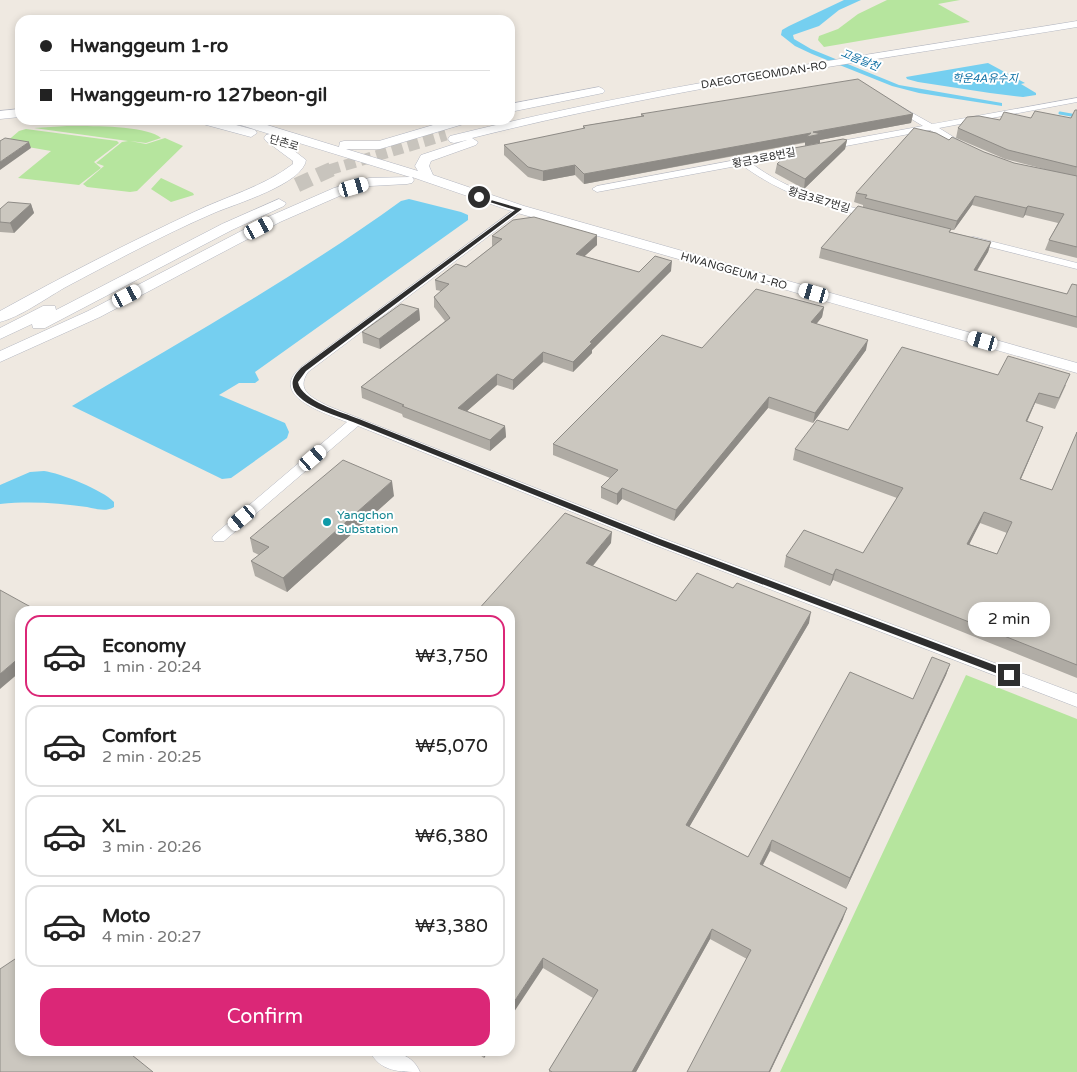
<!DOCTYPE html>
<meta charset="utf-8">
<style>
:root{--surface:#fff;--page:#f2f2f2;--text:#222;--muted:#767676;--line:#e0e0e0;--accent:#db2777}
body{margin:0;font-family:"Varela Round","Noto Sans KR",sans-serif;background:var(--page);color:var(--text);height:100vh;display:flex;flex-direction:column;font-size:19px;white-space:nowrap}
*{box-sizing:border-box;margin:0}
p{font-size:16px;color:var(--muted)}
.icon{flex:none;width:28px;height:28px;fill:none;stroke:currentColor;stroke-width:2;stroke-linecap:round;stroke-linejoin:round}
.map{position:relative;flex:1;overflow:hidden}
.drawer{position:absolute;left:15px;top:606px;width:500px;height:450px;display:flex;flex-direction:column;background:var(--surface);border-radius:15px;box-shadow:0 2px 8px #0003}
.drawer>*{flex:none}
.guide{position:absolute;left:15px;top:15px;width:500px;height:110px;border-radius:15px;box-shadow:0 2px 8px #0003;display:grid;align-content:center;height:110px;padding:0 25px;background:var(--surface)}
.end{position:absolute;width:22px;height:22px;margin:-11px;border:6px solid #2e2e2e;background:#fff;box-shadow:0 0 0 2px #fff}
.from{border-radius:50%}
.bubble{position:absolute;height:35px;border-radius:15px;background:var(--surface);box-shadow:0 2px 8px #0003;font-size:16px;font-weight:600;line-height:35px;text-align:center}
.car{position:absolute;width:15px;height:30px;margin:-15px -8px;border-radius:6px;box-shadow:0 0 4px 1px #0007;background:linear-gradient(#fff 24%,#345 0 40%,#fff 0 76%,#345 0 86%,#fff 0)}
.guide b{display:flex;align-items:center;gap:18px;height:48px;font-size:19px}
.guide b+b{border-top:1px solid var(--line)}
.guide i{width:12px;height:12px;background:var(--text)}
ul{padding:9px 0 0;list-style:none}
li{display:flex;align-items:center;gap:15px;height:82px;margin:0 10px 8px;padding:0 15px;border:2px solid var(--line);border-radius:15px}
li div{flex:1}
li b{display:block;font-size:19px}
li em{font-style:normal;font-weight:600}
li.selected{border-color:var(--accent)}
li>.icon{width:45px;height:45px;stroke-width:1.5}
.button{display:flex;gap:10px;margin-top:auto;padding:10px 25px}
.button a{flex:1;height:58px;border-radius:15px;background:var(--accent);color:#fff;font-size:20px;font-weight:600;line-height:58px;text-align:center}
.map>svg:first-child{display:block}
.green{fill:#b6e59e}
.water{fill:#75cff0}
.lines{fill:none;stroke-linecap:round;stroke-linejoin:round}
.stream{stroke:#75cff0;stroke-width:3}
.secondary-tunnel-far1{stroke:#c8c4bd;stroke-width:11;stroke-dasharray:11 5.5;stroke-linecap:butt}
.secondary-tunnel{stroke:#c8c4bd;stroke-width:15;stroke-dasharray:15 8;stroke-linecap:butt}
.street-casing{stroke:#b4b7c1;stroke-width:1}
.secondary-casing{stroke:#b4b7c1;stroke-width:1}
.street{fill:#fff;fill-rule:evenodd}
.secondary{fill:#fff;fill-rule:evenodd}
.wall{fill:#afaba4;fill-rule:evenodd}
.shaded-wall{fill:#8e8b86}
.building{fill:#cbc7bf;stroke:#8e8b86;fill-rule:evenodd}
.route{fill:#2e2e2e}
.culture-dot{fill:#0f9aa8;stroke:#fff;stroke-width:2}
.labels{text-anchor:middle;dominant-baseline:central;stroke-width:4;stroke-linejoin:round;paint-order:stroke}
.far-water-label{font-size:11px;font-style:italic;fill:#0d6fa3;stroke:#fff}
.far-street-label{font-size:11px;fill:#2e2e2e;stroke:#fff}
.culture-label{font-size:12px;fill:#0d838f;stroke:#fff;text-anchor:start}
</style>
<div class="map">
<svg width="1077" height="1072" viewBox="0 0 1077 1072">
<rect width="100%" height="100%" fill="#efe9e1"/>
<path class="green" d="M887,0H960L938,4L970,22L824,47L818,40L819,36L838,29L858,14Z
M67,126C87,126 147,125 161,138L146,143L130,141L146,144L165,138L183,146L137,191L130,192L87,187L83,184L104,166L96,163L122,142L128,141L34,128Z
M26,129L117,141L119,143L94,162L101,168L79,185L18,178L51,151L5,143L19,131Z
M161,178L193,193L194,195L171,202L151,189Z
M966,675L1077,719V1072H780Z"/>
<path class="water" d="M844,0H861L839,10L819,26L793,35L794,39L811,49L899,85L1002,103V106L919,93L892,86L812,54L795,46L781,35L782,30L789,26Z
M988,63L1025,83L1021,84L1036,93V95L1023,97L990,93L918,82L907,79L906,77Z
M409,199L461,212L468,215V220L255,372L259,380L255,383H239L219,395L285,423L289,432L287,438L231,478L222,479L72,406C183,340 296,277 401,201Z
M44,471C60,473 103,490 114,502V507C107,512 96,509 87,507C58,503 30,501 0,504V485L30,472Z"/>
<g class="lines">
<path class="stream" d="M1060,113L1077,116"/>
<path class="secondary-tunnel-far1" d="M329,170L446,135"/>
<path class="secondary-tunnel" d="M297,185L332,169"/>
<g class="street-casing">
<path id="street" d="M1077,98V102L939,128L968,146V150L965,151L930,130L830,149L826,146L830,143L923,126L895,109V105H898L932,124Z
M806,147L810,150L809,152L751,163C788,191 830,202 874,213V217C866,219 856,214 848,212C809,202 774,189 742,165L597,192L592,189L597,186Z
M519,206L522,207V211L308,372C295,391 313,398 328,406L662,538L1077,694V707L652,544L358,426L224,541H214L212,538L214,535L347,422C332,416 286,402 291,381C292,376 297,371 300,368Z
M974,237L1077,263V269L970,242V238Z
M370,1051C390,1051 411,1051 420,1072C401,1072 379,1072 370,1051Z"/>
</g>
<g class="secondary-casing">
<path id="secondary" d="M1077,21V27C875,60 671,88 472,138L478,142L476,145L431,161L429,166L433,175L524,206L1077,363V373L514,212L412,177L414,180L412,183L407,184L370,186L344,194L280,222L100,317L0,362V351L88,311L270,216L334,188L369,178L410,177L234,123L232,120H251L339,147L340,142L344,141H379L450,120H469L467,123L380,149H346L418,171L415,166L421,155L467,140L454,143L450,142L448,139L450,136C656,85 867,55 1077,21Z
M599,87L603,89L605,91L603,93L510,112V104Z
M20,109V117L0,119V111Z
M197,120H217L255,130L257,133L251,137L199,123Z
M270,134L274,135L306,160C303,184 235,204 214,213C163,235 113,262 64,288C45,299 20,317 0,322V311C63,276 128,243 194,212C227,196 263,187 293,164V161L266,141L264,138L266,135Z
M279,199L286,203L284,206L232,230L45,328H33L32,324L0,339V328L43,306H55L56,310L222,224Z"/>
</g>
<use href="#street" class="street"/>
<use href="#secondary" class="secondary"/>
</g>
<path class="wall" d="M1077,110V258L1045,250L1049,240L1058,223L1025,215L1023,218L972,205L954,230H951L950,232L991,242L988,252L977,271L1067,294L1077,285V328L819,258L821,248L863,207V205L854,202L856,193L949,140L1014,163L1048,170L1005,159L956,138L958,128L1000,120L1031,118H1071Z
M641,114H913L911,123L820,140L584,184L575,175L543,181L528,177L504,155V145L583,129V126L641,116Z
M847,140L845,149L804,189L775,173L777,164Z
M31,204L34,213L14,233L0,232V209Z
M492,236L597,245L584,256L639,272L671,271L592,350V353L573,372L543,362L513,390L497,385L467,411L505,426L506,437L490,451L403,417L402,414L362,398L361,387L445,321L434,307V297L441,291L436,290L435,280L466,267L493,246H492Z
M824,307L822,317L816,324L866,350L813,423L768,408L674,521L622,499L617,505L601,498V487L610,478L553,455V444L702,348Z
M419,309L420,320L380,349L363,343L362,332Z
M998,375L1066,385L1055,409L1035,403L1027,422L1039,437L1021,479L1052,490L1077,432V678L833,580L830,586L784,567L786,556L863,553L897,498L793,460L795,449ZM980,523L1007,533L997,554L969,544Z
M394,496L287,592L255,576L251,561L259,555L253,552L250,538Z
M611,543L593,566L676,601L809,623L689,827L748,857L913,699L950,664L946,675L846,889L770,851L763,865L843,919L770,1072H687L747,959L710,939L636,1072H549V1070L593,998L543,968L510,611Z
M474,1051H489L484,1058Z"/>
<path class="shaded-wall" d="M913,114L911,123L820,140V143L805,146V142L584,184V174L813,132Z
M847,140L845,149L804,189L805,179Z
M29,142L31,148L0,170V162Z
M575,165V175L543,181V171Z
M975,196L972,205L954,230L957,221Z
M31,204L34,213L14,233L10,223Z
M1028,206L1025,215L1023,218L1026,208Z
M597,235V245L576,264V254Z
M991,242L988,252L971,280L974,270Z
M672,261L671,271L592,350V353L573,372V362L590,342Z
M824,307L822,317L809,333L811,322Z
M419,309L420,320L380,349L379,339Z
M868,340L866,350L813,423L815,413Z
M543,352V362L513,390V380Z
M497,374V385L459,418L458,408Z
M1039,393L1035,403L1022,432L1026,421Z
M769,397L768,408L674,521L676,510Z
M505,426L506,437L490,451V440Z
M1043,427L1039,437L1016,490L1020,479Z
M392,481L394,496L287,592L283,578Z
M622,488V499L617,505V494Z
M984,512L980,523L964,555L967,544Z
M612,532L611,543L586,574V563Z
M836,569L833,580L830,586L833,575Z
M811,612L809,623L684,836L686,825Z
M20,657V672L0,689V674Z
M950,664L946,675L846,889L850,878Z
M772,840L770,851L758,874L760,864Z
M847,908L843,919L770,1072H769Z
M712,929L710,939L636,1072H632Z
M543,958V968L510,1018V1008Z
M484,1051H489L484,1058Z"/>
<path class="building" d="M858,79L913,114L813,132L821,134L806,137L811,133L584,174L575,165L543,171L528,167L504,145L585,128L583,126L644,116L641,114Z
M1075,110H1077V167L1008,150L958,128L967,117L979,116L1000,120L1004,112L1031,118L1035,111L1071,118Z
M914,128L936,133L949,140L952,137L984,152L1014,163L1077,176V247L1049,240L1064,214L1028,206L1026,208L975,196L957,221L865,198L867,195L856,193Z
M5,138L29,142L0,162V141Z
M843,139L847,140L805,179L777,164L794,148Z
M8,202L31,204L10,223L0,222V209Z
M858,206L951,229L949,232L991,242L974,270L1067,294L1072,284L1077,285V317L821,248Z
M534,217L597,235L576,254L639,272L655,256L672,261L590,342L592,343L573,362L543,352L513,380L497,374L458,408L505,426L490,440L402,406L404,405L361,387L450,318L434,297L449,284L435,280L456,264L466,267L502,239L492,236L513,220Z
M756,289L824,307L811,322L868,340L815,413L769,397L676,510L622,488L617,494L601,487L618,470L553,444L662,335L702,348Z
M401,304L419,309L379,339L362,332Z
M902,347L998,375L1008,356L1070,374L1059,398L1039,393L1026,421L1043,427L1020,479L1052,490L1077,432V665L836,569L833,575L786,556L804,530L863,553L903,488L795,449L817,420L848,430ZM984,512L1012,522L997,554L967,544Z
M343,460L392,481L283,578L251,561L269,547L250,538Z
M565,513L612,532L586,563L676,601L697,573L733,588L737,583L811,612L686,825L748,857L850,672L913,699L932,657L950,664L850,878L772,840L760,864L847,908L769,1072H687L751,950L712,929L632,1072H552L549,1070L598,990L543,958L510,1008V611H477Z
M0,590L38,611H20V657L0,674Z
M15,959L20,964V1051H127L153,1072H0V969Z"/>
<path class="route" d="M477,196L522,209L306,371L298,382C301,401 342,412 359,419L660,539L1013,672V677H1006L654,543L353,422C333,414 270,398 301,368L515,210L477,198Z"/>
<circle class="culture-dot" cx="327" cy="522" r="5"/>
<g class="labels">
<g class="far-water-label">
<text transform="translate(860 60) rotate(22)">고음달천</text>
<text x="985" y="78">학운4A유수지</text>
</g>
<g class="far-street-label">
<text transform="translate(764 75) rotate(-9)">DAEGOTGEOMDAN-RO</text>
<text transform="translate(284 143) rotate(17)">단촌로</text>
<text transform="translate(764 158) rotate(-11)">황금3로8번길</text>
<text transform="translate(819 200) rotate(17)">황금3로7번길</text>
<text transform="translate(734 271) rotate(16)">HWANGGEUM 1-RO</text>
</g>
<g class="culture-label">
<text x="337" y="515">Yangchon<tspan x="337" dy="14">Substation</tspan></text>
</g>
</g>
</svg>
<i class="end from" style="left:479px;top:197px"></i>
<i class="end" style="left:1009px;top:675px"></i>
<div class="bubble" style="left:968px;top:602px;width:82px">2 min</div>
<i class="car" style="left:354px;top:187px;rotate:74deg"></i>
<i class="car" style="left:259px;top:228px;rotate:62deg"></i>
<i class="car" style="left:814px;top:293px;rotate:286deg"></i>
<i class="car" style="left:127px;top:296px;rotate:63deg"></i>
<i class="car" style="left:983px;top:341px;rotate:286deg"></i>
<i class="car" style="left:313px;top:458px;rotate:49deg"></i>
<i class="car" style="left:242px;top:518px;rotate:230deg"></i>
<div class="guide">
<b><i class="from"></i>Hwanggeum 1-ro</b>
<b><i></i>Hwanggeum-ro 127beon-gil</b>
</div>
<section class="drawer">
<ul>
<li class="selected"><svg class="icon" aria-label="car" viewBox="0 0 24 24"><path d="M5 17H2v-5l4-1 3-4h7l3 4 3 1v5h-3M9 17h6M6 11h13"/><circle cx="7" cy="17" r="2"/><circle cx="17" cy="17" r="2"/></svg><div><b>Economy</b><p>1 min · 20:24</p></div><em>₩3,750</em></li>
<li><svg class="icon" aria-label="car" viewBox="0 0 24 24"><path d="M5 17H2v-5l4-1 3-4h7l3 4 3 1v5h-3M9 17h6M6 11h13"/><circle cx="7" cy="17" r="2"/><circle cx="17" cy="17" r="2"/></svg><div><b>Comfort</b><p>2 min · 20:25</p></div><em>₩5,070</em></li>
<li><svg class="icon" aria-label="car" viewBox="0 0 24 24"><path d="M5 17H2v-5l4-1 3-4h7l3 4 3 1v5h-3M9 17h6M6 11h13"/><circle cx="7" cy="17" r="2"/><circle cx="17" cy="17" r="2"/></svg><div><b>XL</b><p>3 min · 20:26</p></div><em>₩6,380</em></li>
<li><svg class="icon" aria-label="car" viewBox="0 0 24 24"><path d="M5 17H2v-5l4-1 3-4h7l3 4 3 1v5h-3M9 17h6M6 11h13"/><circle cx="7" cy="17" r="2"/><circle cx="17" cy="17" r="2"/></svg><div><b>Moto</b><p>4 min · 20:27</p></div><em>₩3,380</em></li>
</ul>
<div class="button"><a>Confirm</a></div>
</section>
</div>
